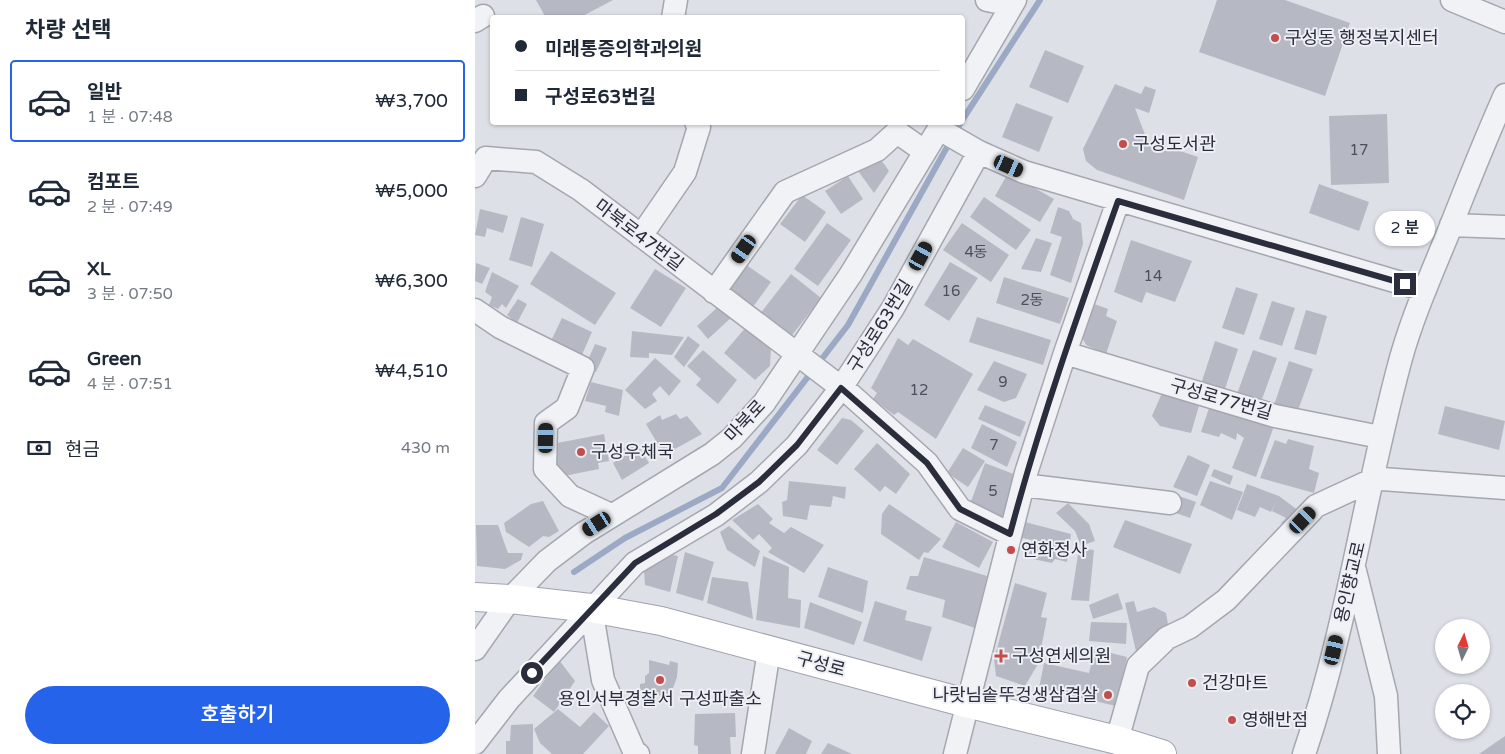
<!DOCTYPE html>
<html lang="ko">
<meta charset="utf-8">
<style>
:root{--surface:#fff;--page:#f6f6f7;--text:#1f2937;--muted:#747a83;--line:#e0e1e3;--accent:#2563eb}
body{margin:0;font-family:"Varela Round","Noto Sans KR",sans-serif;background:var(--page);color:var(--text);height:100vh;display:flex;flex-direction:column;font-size:19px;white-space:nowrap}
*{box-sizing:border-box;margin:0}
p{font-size:16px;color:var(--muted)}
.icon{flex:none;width:28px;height:28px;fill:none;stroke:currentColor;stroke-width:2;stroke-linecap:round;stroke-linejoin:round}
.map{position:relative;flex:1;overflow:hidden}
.sheet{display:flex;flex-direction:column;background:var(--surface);width:475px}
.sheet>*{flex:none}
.banner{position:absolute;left:15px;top:15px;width:475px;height:110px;border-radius:5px;box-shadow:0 1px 4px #0004;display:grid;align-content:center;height:110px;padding:0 25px;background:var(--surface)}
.needle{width:32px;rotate:5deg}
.controls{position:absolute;left:960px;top:619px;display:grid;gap:10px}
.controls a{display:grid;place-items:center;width:55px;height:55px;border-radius:50%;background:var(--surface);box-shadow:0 1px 4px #0004;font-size:25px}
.end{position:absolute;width:22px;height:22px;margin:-11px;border:6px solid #292d3c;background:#fff;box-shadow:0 0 0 2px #fff}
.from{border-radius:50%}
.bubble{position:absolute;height:35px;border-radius:18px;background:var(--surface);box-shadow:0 1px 4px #0004;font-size:16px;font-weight:600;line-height:35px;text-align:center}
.car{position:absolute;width:15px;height:30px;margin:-15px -8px;border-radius:6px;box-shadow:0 0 4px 1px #0007;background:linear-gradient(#222 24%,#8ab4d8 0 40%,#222 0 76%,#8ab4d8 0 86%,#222 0)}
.banner b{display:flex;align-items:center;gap:18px;height:48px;font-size:19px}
.banner b+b{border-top:1px solid var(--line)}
.banner i{width:12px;height:12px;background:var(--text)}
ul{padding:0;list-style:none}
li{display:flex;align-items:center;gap:15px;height:82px;margin:0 10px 8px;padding:0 15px;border:2px solid transparent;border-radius:5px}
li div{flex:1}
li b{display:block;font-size:19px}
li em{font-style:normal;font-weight:600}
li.selected{border-color:var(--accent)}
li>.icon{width:45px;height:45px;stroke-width:1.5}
h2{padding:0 25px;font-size:22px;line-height:60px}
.pay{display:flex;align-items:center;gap:12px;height:55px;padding:0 25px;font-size:19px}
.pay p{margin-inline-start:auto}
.cta{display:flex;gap:10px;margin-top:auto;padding:10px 25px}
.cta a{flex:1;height:58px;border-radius:30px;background:var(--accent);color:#fff;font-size:20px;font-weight:600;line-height:58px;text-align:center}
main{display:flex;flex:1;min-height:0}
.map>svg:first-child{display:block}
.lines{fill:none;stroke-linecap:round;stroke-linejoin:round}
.stream{stroke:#9ca9c4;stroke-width:6}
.building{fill:#b6b9c3}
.minor-casing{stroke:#a4a7b0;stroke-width:25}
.major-casing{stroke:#9fa3b1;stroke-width:30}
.minor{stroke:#f1f2f5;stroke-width:22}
.major{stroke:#fff;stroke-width:28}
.route{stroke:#292d3c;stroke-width:6}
.poi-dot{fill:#c44c4b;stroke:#edeff4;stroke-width:2}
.labels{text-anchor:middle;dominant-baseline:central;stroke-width:4;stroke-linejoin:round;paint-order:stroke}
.number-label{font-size:15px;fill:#4c505e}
.poi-label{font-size:18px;fill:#292d3c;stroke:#edeff4;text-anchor:start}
.street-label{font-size:18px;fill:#292d3c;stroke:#edeff4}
</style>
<main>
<section class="sheet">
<h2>차량 선택</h2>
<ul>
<li class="selected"><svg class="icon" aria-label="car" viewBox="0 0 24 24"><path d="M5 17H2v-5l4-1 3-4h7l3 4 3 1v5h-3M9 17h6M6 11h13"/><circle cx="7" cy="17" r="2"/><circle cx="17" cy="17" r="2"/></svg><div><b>일반</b><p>1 분 · 07:48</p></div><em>₩3,700</em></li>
<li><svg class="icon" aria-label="car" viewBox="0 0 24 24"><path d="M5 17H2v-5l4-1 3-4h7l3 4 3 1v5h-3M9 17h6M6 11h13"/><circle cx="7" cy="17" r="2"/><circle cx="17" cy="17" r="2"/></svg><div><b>컴포트</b><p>2 분 · 07:49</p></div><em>₩5,000</em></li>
<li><svg class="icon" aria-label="car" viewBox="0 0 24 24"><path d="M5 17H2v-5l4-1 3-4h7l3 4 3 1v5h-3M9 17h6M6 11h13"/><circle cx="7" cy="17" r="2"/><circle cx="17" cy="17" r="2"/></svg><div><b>XL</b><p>3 분 · 07:50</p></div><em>₩6,300</em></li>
<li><svg class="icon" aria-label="car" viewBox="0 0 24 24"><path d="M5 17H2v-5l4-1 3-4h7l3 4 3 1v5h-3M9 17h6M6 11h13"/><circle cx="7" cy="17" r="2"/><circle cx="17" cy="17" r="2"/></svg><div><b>Green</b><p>4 분 · 07:51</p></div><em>₩4,510</em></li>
</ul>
<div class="pay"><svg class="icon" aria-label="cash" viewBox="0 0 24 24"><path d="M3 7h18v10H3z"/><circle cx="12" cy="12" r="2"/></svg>현금<p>430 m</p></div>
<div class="cta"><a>호출하기</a></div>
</section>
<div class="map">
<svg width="1030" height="754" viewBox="0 0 1030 754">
<rect width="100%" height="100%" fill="#dee0e7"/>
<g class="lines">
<path class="stream" d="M488,119L565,0
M99,572L150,538L247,488L373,325L486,122"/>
</g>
<path class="building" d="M61,0H138L104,18H71Z
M742,0H810L875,23L850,96L724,52Z
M570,50L609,66L593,103L554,87Z
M640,84L666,94L670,86L681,90L674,113L660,108L672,140L723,157L709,200L622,170L611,161L608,149Z
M541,103L578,117L564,152L527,137Z
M912,114L914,183L856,185L854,116Z
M402,154L414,171L399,193L381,168Z
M533,173L579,199L565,222L520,196Z
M373,176L388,199L366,214L350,191Z
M844,184L894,202L884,231L834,213Z
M327,195L351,212L330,242L305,224Z
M509,197L556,230L541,250L495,217Z
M583,207L594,211L598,219L606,223L608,244L596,283L575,275L587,237L575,233Z
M5,209L33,216L28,233L12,228L10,237L0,235Z
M46,217L69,224L57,267L34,260Z
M352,223L376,240L343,286L319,269Z
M487,223L534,255L516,282L468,250Z
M561,238L577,243L566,272L546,269Z
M656,240L717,261L700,302L671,292L667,303L639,292Z
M76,251L141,293L120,325L55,284Z
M475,262L503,278L474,321L449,305Z
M1,263L15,268L7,284L0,281Z
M270,264L296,282L275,311L250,294Z
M180,269L211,288L186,327L155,308Z
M17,272L44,286L31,308L27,304L23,309L14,305L17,297L10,292Z
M316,274L346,298L311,343L281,319Z
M529,277L594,298L585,324L521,303Z
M761,287L783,294L769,335L747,328Z
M43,299L52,304L42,323L32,315Z
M797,301L820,308L807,346L784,339Z
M614,302L633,309L631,316L642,321L631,354L611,345L605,333Z
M245,305L258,316L233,339L222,326Z
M831,310L852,316L841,355L819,349Z
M502,317L576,340L568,365L494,342Z
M87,318L117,332L106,357L75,343Z
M271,327L296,348L295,366L280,380L249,353Z
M157,331L209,337L197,355L174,353V358L155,357Z
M213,336L225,345L209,367L199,357Z
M423,338L433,345L438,339L498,374L461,439L423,412L419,415L398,399L402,393L396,388Z
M740,341L763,349L749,392L726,384Z
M120,344L132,348L121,372L110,367Z
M228,350L262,380L243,404L221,385L226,379L212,366Z
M778,350L802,358L786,402L762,394Z
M180,358L206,381L194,396L185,386L177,394L182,401L170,409L150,390Z
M519,361L552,374L541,398L529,402L502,390Z
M814,361L838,369L822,413L799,405Z
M116,382L148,390L144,416L130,412L131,406L110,401Z
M687,393L724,406L716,433L685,426L677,416Z
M510,405L551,422L545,437L503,419Z
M970,406L1030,421L1024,450L963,434Z
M734,408L799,426L781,477L757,468L769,438L762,433L761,440L746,433L744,437L726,432Z
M201,414L205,419L212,416L227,434L189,455L171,424L185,415L187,420Z
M367,418L376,420L389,431L362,465L342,450Z
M507,424L542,442L532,467L496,448Z
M129,434L134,461L123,463L124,469L84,477L77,444Z
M813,439L839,446L834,469L844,473L839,493L785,478L800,440L811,444Z
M161,442L174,463L147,480L138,463L150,455L147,449Z
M402,443L435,474L421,494L410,486L405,492L379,469Z
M488,448L510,461L493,487L472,473Z
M713,455L735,465L722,496L698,487Z
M510,463L541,475L528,521L494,507Z
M739,469L758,476L755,485L736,476Z
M314,481L371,487L370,499L358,496L356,507L335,505L332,520L308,516L307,502L312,500Z
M735,481L768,492L757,520L725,505Z
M772,484L804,496L828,514L815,531L806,523L811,518L797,511L802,500L796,512L785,507L780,517L762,510Z
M704,496L721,502L715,518L698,512Z
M68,501L84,531L74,537L68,536L54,547L31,532L29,523L56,504Z
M593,503L614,524L620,541L606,546L600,531L581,513Z
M283,504L298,519L294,523L309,533L316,527L349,545L329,573L293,552L297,548L284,534L278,540L257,520Z
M414,504L466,539L453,553L449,552L444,560L406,534L407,514Z
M650,520L717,544L705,574L638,547Z
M546,521L596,534L592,562L580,559L577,563L553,558L557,540L542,537Z
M481,522L518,542L504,568L467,547Z
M1,525H23L33,553H48L46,560L30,569L2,566Z
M254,526L285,551L280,567L252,550L245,532Z
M604,548L619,550L614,601L596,600Z
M210,552L239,562L228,601L201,593Z
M193,554L203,556L195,592L170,585L169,571Z
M288,556L314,567L313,598L326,600L325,628L281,620Z
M449,557L512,576L500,628L467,617L470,600L431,589L435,576H443Z
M353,567L393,581L388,613L343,597Z
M237,577L273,582L278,619L232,603Z
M540,583L572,593L566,617L572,618L563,664L550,686L521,676L519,659Z
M643,593L648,609L618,619L614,605Z
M400,601L432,611L430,620L457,627L447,661L388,641Z
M659,601L662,612L679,607L691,613L694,630L662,656L650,603Z
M335,602L387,622L379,645L329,628Z
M616,622L652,623L651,644L614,641Z
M620,649L652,657L641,706L564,688L569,663L614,673Z
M84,660L100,681L79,712L58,696Z
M174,660L194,665L195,661L203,663L202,677L198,688L194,690V697L165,692V684L170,683V676L174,673Z
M83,709L105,727L119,712L134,726L108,754H77L65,743L59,729Z
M260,713L261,737H255L256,754H223V746L219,745L220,714Z
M58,724V754H31V741H35L36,725Z
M314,728L337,741L331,754H300Z
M1030,736V754H1004Z
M353,743L377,754H346Z"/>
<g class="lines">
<g class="minor-casing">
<path id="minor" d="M512,0L537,5
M977,0L1030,22
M198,18L201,0
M0,21L8,16
M488,89L540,0
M464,129L504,152L549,172L950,290
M0,176L11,158L61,162L106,190L376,395L452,463L485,509L535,534
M976,225L1030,227
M166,236L210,172L224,127L221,122
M239,292L310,192L402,150L422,132L449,151
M0,310L25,327L108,368L92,408L71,423L70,469L95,496L136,515
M590,353L800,416L905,437
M548,485L695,503
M880,571L911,696L914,754
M116,608L128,680L159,751L163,754
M0,649L35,599L72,561L109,533L237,454L257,438L289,403L376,274L468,122
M642,740L663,666L692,638L715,627L751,600L841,506L895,481L907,479L1030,488
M0,743L34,699L160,563L241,515L284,482L322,445L366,388L418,308L504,152
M278,754L294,650
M480,754L551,473L590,353L643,201
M829,754C873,625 890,489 926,358C938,315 957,273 974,231C992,185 1010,140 1030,95"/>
</g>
<g class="major-casing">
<path id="major" d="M0,597L35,599L116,608L186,621L491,703L642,740L687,754"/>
</g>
<use href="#minor" class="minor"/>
<use href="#major" class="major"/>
</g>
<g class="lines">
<path class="route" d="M57,673L160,563L241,514L284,482L322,445L366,388L452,463L485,509L535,534C565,421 604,311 643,201L930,284"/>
</g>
<g class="poi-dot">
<circle cx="800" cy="38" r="5"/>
<circle cx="648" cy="144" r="5"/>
<circle cx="106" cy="452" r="5"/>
<circle cx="536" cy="550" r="5"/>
<path d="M523.5 648.5h5v5h5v5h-5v5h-5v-5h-5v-5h5z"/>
<circle cx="185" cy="680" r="5"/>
<circle cx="717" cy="683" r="5"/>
<circle cx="633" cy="695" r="5"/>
<circle cx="757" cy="720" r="5"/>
</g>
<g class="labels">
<g class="number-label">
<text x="884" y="150">17</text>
<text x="501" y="252">4동</text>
<text x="678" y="276">14</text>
<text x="476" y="291">16</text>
<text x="557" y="300">2동</text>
<text x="528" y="382">9</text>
<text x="444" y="390">12</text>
<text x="519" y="445">7</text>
<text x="518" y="491">5</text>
</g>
<g class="poi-label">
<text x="810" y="38">구성동 행정복지센터</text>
<text x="658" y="144">구성도서관</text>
<text x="116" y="452">구성우체국</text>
<text x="546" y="550">연화정사</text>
<text x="537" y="656">구성연세의원</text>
<text x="727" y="683">건강마트</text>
<text x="623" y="695" text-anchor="end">나랏님솥뚜겅생삼겹살</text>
<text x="185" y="699" text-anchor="middle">용인서부경찰서 구성파출소</text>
<text x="767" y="720">영해반점</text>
</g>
<g class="street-label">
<text transform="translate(164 235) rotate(37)">마북로47번길</text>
<text transform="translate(405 326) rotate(-58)">구성로63번길</text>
<text transform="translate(746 399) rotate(16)">구성로77번길</text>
<text transform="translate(270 421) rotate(-47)">마북로</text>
<text transform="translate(875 582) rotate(-77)">용인향교로</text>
<text transform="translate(346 664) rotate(15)">구성로</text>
</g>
</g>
</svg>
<div class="controls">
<a><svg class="needle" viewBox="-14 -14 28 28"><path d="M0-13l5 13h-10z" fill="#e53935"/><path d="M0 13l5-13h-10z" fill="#747a83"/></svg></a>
<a><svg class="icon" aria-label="locate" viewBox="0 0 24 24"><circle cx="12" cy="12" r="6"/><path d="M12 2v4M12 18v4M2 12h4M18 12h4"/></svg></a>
</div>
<i class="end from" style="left:57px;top:673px"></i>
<i class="end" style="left:930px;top:284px"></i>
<div class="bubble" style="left:900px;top:211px;width:60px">2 분</div>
<i class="car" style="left:534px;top:166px;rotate:114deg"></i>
<i class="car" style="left:269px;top:249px;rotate:215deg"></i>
<i class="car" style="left:446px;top:256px;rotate:29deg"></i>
<i class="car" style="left:71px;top:438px;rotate:1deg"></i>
<i class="car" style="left:828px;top:520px;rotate:44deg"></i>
<i class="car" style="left:122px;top:524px;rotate:237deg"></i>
<i class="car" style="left:859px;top:650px;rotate:13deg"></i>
<div class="banner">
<b><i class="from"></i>미래통증의학과의원</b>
<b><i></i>구성로63번길</b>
</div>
</div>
</main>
